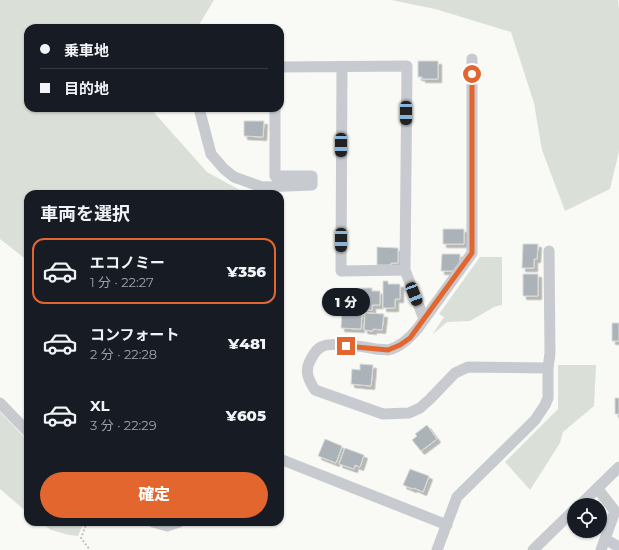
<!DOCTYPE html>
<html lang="ja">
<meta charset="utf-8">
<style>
:root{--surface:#171b24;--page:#242831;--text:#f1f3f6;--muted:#9ea1a6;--line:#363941;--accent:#e2662d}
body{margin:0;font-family:Montserrat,"Noto Sans JP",sans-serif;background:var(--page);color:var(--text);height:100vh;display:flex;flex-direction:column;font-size:15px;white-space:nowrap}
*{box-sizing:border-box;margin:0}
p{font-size:13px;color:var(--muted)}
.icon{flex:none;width:22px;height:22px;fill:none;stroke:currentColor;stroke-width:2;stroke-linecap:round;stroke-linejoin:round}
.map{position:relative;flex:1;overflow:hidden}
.drawer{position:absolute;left:24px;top:190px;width:260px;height:336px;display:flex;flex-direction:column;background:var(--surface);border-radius:12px;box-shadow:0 1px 3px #0004}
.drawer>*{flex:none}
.guide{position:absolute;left:24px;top:24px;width:260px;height:88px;border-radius:12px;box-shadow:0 1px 3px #0004;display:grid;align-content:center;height:88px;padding:0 16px;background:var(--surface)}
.fabs{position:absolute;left:567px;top:498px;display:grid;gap:8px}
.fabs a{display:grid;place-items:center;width:40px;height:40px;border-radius:50%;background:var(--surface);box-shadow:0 1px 3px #0004;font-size:20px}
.end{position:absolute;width:18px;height:18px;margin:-9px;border:5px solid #e2662d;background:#fff;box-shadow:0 0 0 2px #fff}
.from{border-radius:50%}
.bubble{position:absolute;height:28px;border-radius:14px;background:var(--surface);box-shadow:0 1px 3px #0004;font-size:13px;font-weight:800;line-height:28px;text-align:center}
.car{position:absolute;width:12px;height:24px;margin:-12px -6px;border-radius:5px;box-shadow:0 0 3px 1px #0007;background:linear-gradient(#222 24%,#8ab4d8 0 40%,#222 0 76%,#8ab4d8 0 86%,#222 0)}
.guide b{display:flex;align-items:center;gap:14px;height:38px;font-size:15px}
.guide b+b{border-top:1px solid var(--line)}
.guide i{width:10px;height:10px;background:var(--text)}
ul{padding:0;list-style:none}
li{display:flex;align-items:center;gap:12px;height:66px;margin:0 8px 6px;padding:0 8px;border:2px solid transparent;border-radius:12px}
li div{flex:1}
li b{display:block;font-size:15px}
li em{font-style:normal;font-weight:800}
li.selected{border-color:var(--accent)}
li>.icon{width:36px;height:36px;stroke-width:1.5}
h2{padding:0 16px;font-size:18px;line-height:48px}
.button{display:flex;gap:8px;margin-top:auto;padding:8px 16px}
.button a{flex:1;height:46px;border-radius:24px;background:var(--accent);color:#fff;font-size:16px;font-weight:800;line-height:46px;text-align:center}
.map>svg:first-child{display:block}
.green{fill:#dae0d7}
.building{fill:#abb3b9;stroke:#dadbd9;filter:url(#shadow)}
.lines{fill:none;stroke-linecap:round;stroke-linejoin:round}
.path{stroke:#bfc1c3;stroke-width:2;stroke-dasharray:2 2;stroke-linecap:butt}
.street{stroke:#c7cace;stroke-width:11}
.route{stroke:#e2662d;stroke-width:5}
</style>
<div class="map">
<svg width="619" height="550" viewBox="0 0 619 550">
<defs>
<filter id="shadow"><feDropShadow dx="3.5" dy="3.5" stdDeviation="0" flood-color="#0004"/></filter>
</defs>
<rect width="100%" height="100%" fill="#f9f9f6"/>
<path class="green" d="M0,0H214L197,28H28V108H150L207,172L247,194H28V269L27,260L0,239Z
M391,0H618L619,9V151L610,189L565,211L542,150L534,103L511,32L435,9Z
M480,257H502V305L494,307L470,321L447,322L432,335L444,317L439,314Z
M558,365H596L594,406L563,432L560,443L530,490L505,462L558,409Z
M0,412L28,441V513L0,489Z
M40,522H84L78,536L69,535L51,530Z"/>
<path class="building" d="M418,61H438V79H422V77H418Z
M244,121H264L263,137L244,136Z
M443,229H464V244H443Z
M523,244H538L537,259H534V268H522Z
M377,247L398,248V263H391V265H377Z
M442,254H460V267L457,271H441Z
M523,274H538V296H523Z
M383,281H388V284H400V299H395V308H383Z
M361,288H372V291H380V305H372V310H361Z
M342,311L362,312L361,329L341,328Z
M365,313L384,314L382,330L373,329V331L364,330Z
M612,323H619V341H612Z
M360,364L373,365L371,386L351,384L352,369L360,370Z
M615,398H619V414H615Z
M427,425L437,439L421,451L412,440L417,436L415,434Z
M325,439L342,446L336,463L318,456Z
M345,448L364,455L360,467L355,465L354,469L339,464Z
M410,469L429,476L423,492L414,488L413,489L403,485Z
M600,512L608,522L600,528Z"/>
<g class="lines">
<path class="path" d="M87,522L81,538L90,550"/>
<path class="street" d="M472,59V253L418,328C410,338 401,347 388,350C385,350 380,349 376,349C364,347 331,341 321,347C317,349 313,355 311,359C304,371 308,379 315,390L383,414L409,413L420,408L430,399L455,373L468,367L548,368
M280,67L407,66L405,270L424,319
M342,67L341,271L405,270
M199,108L211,154L224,169L234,177L262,187L312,185V176H275V108
M0,403L28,432
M280,459L447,525
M597,488L615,511L601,550
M580,505L619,467
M153,522L167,526L179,522
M605,539L619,547
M437,550L457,497L535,420L545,405L548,398V368L550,353L549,251
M533,550L574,510"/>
</g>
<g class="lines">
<path class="route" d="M346,346L388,350L400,345L410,338L472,253V74"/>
</g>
</svg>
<div class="fabs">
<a><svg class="icon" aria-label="locate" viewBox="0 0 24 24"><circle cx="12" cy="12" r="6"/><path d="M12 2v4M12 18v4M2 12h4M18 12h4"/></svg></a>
</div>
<i class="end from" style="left:472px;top:74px"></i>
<i class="end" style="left:346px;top:346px"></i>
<div class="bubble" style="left:322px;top:288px;width:48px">1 分</div>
<i class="car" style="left:406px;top:113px;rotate:180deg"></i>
<i class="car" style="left:341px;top:145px;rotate:180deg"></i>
<i class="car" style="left:341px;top:240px;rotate:180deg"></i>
<i class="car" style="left:414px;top:294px;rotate:159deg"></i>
<div class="guide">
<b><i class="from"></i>乗車地</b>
<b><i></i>目的地</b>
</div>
<section class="drawer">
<h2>車両を選択</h2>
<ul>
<li class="selected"><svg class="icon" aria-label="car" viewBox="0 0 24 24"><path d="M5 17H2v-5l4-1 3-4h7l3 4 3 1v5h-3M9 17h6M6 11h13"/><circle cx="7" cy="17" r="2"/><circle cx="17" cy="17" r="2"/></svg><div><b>エコノミー</b><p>1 分 · 22:27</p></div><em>¥356</em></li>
<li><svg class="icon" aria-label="car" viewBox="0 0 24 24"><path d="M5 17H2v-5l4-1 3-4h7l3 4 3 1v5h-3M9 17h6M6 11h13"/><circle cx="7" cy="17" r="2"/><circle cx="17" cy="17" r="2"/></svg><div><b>コンフォート</b><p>2 分 · 22:28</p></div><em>¥481</em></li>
<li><svg class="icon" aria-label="car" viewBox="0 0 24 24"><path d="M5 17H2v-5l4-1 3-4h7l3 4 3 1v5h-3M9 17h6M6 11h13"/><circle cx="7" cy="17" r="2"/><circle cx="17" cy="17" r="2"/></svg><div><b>XL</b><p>3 分 · 22:29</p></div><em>¥605</em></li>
</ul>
<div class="button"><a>確定</a></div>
</section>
</div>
